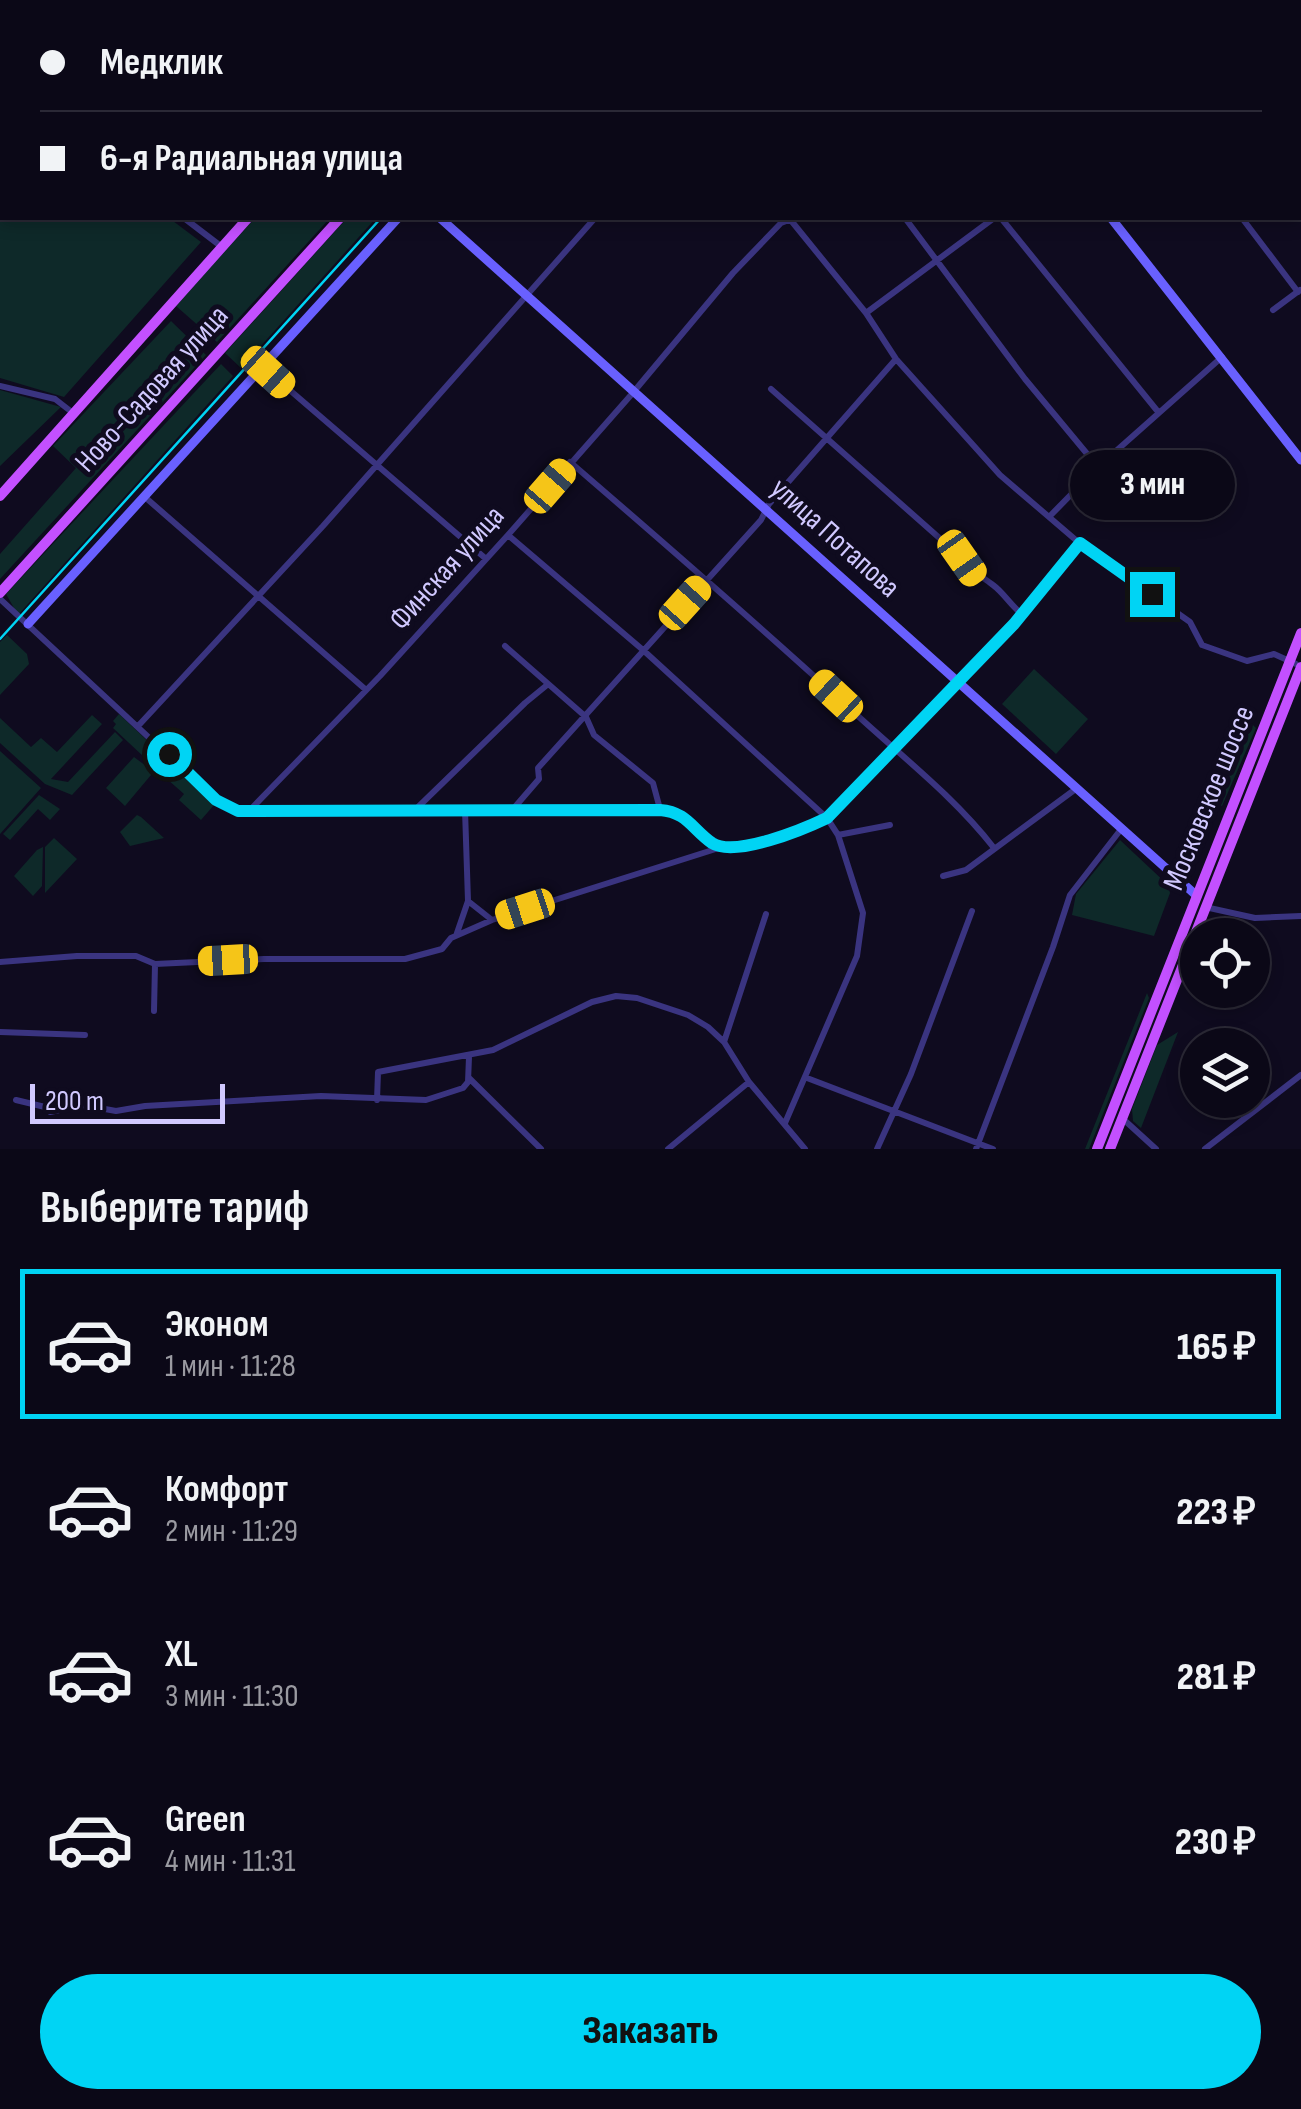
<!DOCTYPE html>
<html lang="ru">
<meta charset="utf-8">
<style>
:root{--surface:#0b0817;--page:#141120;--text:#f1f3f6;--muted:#9a9aa1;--line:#2b2936;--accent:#00d4f4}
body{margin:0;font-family:"Sofia Sans Condensed",sans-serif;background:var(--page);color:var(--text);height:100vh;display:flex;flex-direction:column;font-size:38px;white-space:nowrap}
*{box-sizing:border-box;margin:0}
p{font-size:32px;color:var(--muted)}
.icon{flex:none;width:55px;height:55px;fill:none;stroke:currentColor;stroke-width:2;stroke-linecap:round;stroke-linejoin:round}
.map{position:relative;height:1149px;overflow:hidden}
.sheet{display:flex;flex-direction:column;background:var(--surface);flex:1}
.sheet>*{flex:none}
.hud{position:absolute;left:0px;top:0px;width:1302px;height:220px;box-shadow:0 5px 15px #0003,0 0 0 2px var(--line);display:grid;align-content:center;height:220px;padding:0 40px;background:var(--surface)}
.controls{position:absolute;left:1180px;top:918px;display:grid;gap:20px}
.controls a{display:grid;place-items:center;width:90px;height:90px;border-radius:50%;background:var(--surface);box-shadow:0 5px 15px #0003,0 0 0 2px var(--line);font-size:50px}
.scale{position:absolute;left:30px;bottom:25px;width:195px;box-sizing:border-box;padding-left:10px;border:5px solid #d1c9ff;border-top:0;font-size:28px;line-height:35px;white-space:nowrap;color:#d1c9ff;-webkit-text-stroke:8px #0f0b1f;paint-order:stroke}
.end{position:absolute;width:45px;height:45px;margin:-22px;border:12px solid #00d4f4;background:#111;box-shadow:0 0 0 5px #111}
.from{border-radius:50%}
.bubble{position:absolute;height:70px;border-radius:35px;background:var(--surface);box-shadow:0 5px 15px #0003,0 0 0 2px var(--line);font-size:32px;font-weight:800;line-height:70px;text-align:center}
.car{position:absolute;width:30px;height:60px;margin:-30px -15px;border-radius:12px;box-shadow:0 0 8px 2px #0007;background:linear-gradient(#f5c518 24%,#345 0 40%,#f5c518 0 76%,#345 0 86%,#f5c518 0)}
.hud b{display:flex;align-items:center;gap:35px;height:95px;font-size:38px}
.hud b+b{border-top:2px solid var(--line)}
.hud i{width:25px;height:25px;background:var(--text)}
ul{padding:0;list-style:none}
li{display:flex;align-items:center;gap:30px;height:150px;margin:0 20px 15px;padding:0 20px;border:5px solid transparent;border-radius:0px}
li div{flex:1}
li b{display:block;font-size:38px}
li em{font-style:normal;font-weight:800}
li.active{border-color:var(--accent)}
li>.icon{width:90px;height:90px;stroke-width:1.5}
h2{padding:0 40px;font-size:45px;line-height:120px}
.cta{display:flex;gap:20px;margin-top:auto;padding:20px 40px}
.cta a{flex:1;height:115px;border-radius:60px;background:var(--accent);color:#111;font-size:40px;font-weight:800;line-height:115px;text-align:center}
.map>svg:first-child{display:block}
.green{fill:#0e2929}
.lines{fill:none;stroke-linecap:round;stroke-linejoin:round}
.street{stroke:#3a3480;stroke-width:6}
.secondary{stroke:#6960ff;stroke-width:9}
.primary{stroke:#c350ff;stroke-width:10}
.tram{stroke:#00d4f4;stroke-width:2.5}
.route{stroke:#00d4f4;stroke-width:12}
.labels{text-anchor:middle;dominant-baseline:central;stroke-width:10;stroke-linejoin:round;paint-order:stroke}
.street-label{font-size:30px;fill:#d1c9ff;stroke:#0f0b1f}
</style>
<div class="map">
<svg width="1301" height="1149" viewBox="0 0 1301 1149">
<rect width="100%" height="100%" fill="#0f0b1f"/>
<path class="green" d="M0,89L2,218H169L201,242L64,397L0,378Z
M255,218H330L217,342L176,306Z
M347,218H376L241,368L225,353Z
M171,321L206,355L0,579V554L76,468L53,446Z
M221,364L233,376L18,615L6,594Z
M0,390L61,407L0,466Z
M7,635L27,654L29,664L0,695V642Z
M1034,669L1088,719L1056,754L1002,704Z
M119,714L154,747L144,757L113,728L116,724L113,721Z
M92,715L102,724L51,779L68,782L115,732L123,740L72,795L45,784L0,743V718L31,747L41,738L57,752Z
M1250,722L1256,728L1222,806L1217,803Z
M0,751L41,788L0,834Z
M134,757L150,769L151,775L125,806L106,788Z
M170,764L214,805L201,820L179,800L184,794L167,779L170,775L165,769Z
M39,795L60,809L50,820L38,809L10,840L3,834Z
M137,815L141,817L164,838L130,846L120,832Z
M54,838L77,859L45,893V847Z
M1120,840L1168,885L1170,893L1154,936L1072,915L1076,894Z
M43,847L42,886L33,896L14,876L37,850Z
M1147,993L1149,998L1089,1149H1085Z
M1178,1032L1141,1128L1133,1121L1132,1109L1157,1045Z"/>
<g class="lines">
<path class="street" d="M625,0L627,2
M56,2L57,0
M153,2L155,0
M867,2L870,0
M0,79L2,75
M184,218L222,247
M789,218L866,313L896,359L1000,475L1084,547L1190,622L1202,645L1247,661L1274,654L1296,664
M905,218L1025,379L1098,467
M1001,218L1159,413
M1242,218L1298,292
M1273,310L1300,290
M866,313L994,218
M264,368L485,558
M0,386L55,399L73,413
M771,389L962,558C972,572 980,575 993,585C1004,593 1011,606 1023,615
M570,462C663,542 755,622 846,705C896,752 952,794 994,848
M146,498L365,689
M1049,517L1098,467L1222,357
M508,535L643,650L827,818L838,835L863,913L857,956L785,1123
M0,599L216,800L228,808L249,811L660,809C692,813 696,834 721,847
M505,646L586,717L594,735L653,783L660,809
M139,725L323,526L595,218
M514,808L539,779L538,768L761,520L769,504L896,359
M416,809L525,703L547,685
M465,810L468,901L492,920
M249,811L380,676L508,535L631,395L733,273L781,223L794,218
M838,835L890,825
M943,876L966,870L1077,788
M1205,907L1255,918L1301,916
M457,933L468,901
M0,962L77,956H136L155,964L264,959H405L442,949L451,938L492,920L722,847L748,844L803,830L827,818L1014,624L1080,543
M154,1011L155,964
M0,1032L85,1035
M724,1042L766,914
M469,1078L541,1149
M807,1078L993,1149
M16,1100L45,1107L50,1112L83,1105L116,1111L145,1106L321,1096L426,1100L463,1088L468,1082L469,1057
M377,1100L378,1072L493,1050L592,1002L616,996L637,998L688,1015L708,1027L724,1042L749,1082L805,1149
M1122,1118L1156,1149
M668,1149L749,1082
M877,1149L911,1074L972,911
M976,1149L1053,947L1070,895L1122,828
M1205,1149L1301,1075"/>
<path class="secondary" d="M945,0L947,2
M1293,0L1295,2
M590,2L593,0
M1281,2L1285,0
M1300,9L1301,10
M440,218L1197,896
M1111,218L1301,460
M28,624L398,218"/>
<path class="primary" d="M439,2L441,0
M539,2L542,0
M0,496L248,218
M0,593L340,218
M1097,1149L1301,633
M1110,1149L1301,667"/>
<path class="tram" d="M576,2L579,0
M0,639L381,218"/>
</g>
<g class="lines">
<path class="route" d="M169,754L216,800L238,811L660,810C687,812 692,829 712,843C735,858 804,829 827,818L1014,624L1080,543L1152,594"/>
</g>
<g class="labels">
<g class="street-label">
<text transform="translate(152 389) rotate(-48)">Ново-Садовая улица</text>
<text transform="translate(835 538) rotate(42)">улица Потапова</text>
<text transform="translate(447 568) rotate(-48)">Финская улица</text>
<text transform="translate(1209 798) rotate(-68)">Московское шоссе</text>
</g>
</g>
</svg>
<div class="controls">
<a><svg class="icon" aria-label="locate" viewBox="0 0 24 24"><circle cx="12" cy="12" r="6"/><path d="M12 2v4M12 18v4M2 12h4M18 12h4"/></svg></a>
<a><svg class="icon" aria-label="layers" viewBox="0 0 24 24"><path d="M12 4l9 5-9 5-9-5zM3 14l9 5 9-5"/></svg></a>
</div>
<div class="scale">200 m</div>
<i class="end from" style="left:169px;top:754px"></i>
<i class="end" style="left:1152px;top:594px"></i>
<div class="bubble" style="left:1070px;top:450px;width:165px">3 мин</div>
<i class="car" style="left:268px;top:372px;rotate:132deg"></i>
<i class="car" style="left:550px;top:486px;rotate:41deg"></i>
<i class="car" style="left:962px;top:558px;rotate:145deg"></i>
<i class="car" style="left:685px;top:603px;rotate:42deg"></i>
<i class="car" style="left:836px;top:696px;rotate:313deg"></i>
<i class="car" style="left:525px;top:909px;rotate:252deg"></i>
<i class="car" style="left:228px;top:960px;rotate:267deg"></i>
<div class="hud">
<b><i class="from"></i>Медклик</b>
<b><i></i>6-я Радиальная улица</b>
</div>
</div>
<section class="sheet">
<h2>Выберите тариф</h2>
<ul>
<li class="active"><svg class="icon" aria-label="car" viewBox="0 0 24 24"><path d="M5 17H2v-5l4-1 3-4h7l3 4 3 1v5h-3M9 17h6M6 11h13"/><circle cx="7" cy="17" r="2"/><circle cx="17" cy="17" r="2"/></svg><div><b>Эконом</b><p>1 мин · 11:28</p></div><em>165 ₽</em></li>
<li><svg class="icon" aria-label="car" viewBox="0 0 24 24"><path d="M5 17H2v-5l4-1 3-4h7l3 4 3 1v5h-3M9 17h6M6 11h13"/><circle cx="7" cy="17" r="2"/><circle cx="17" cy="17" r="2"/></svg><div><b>Комфорт</b><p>2 мин · 11:29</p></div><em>223 ₽</em></li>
<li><svg class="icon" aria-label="car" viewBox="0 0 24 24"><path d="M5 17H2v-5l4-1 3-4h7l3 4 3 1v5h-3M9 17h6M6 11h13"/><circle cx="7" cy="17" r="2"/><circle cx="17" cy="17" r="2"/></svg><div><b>XL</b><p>3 мин · 11:30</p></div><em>281 ₽</em></li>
<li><svg class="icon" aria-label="car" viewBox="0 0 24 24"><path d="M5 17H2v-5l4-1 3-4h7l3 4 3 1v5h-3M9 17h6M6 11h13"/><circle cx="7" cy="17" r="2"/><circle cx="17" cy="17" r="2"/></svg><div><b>Green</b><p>4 мин · 11:31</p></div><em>230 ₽</em></li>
</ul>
<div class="cta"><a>Заказать</a></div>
</section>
